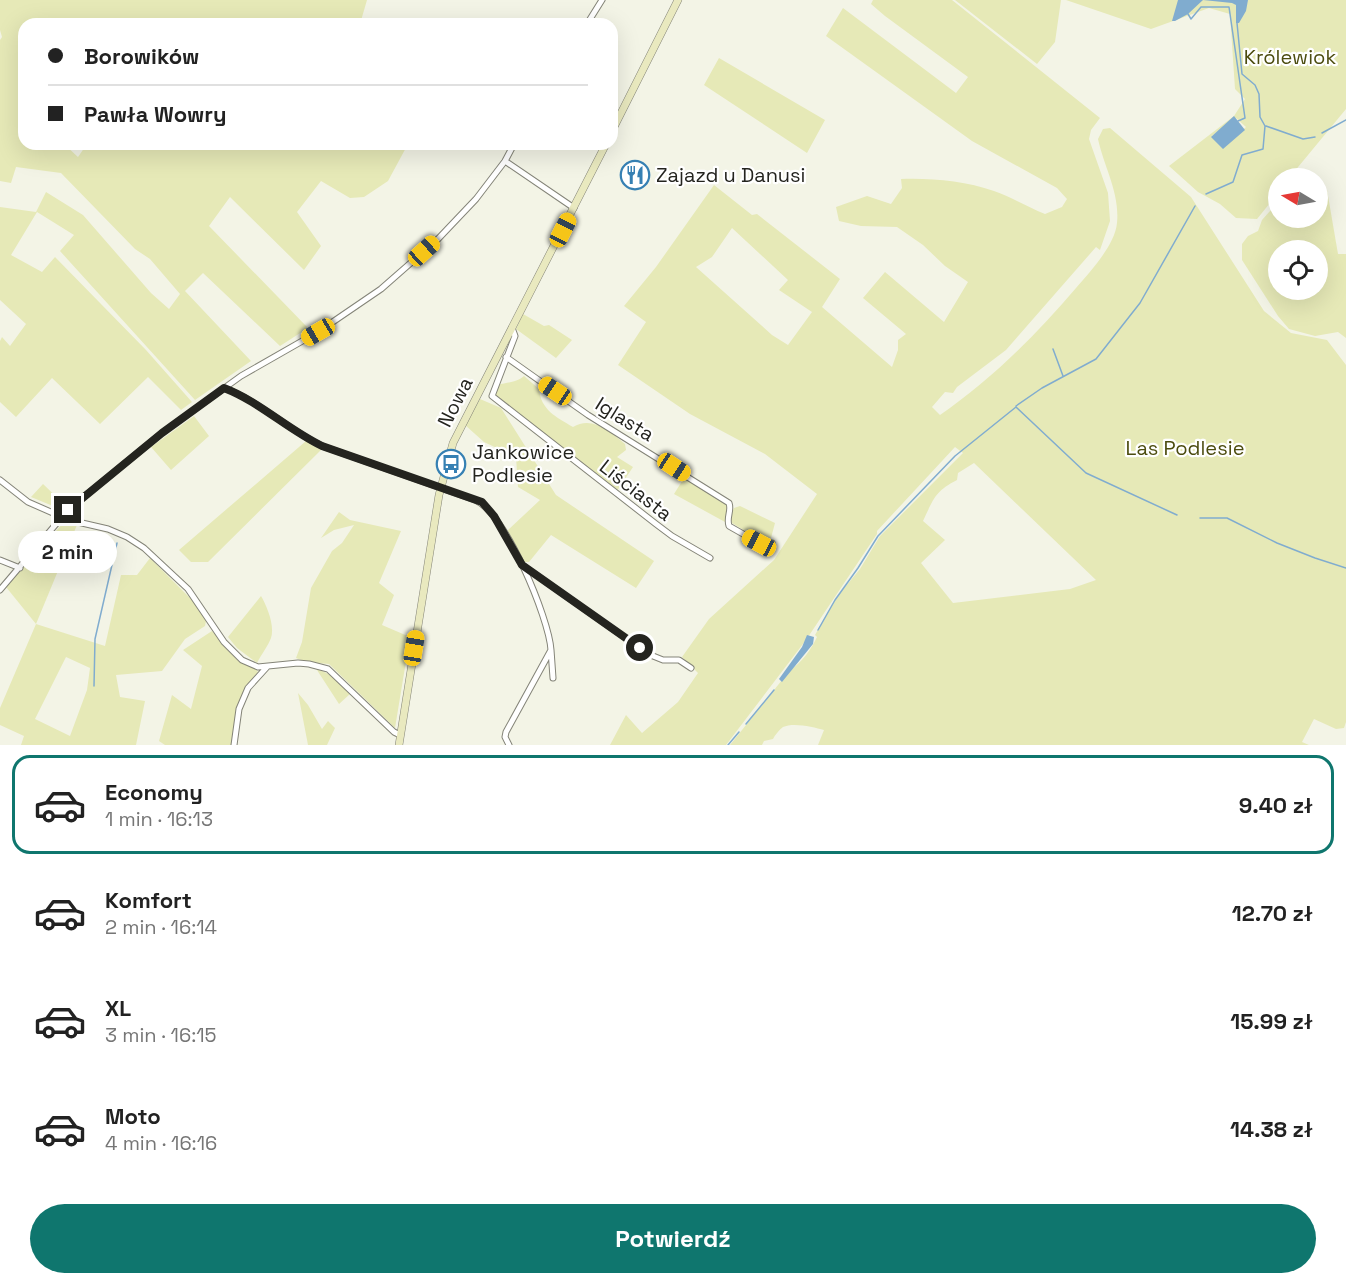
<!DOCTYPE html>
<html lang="pl">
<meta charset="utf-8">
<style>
:root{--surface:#fff;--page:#f6f6f6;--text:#222;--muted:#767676;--line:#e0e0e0;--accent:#0f766e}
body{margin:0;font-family:"Space Grotesk",sans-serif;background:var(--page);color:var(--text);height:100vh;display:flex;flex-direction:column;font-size:22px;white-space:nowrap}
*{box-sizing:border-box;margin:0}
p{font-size:20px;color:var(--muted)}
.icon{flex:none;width:33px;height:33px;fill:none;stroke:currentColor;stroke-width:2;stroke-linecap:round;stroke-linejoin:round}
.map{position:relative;height:745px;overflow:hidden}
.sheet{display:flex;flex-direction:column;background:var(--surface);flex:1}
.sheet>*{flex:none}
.hud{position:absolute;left:18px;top:18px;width:600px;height:132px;border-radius:18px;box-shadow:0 6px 24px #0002;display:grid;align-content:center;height:132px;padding:0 30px;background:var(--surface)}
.needle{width:39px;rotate:280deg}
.tools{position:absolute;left:1268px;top:168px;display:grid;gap:12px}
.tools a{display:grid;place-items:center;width:60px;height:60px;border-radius:50%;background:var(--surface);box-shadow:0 6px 24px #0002;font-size:30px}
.end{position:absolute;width:27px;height:27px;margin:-14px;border:8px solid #24241f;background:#fff;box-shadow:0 0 0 3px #fff}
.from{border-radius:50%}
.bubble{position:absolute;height:42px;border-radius:21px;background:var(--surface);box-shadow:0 6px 24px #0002;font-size:20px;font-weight:800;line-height:42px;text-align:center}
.car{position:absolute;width:18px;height:36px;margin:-18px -9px;border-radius:8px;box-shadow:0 0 4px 2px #0007;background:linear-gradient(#f5c518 24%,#345 0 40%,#f5c518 0 76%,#345 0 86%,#f5c518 0)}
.hud b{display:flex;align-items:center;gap:21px;height:57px;font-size:22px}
.hud b+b{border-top:2px solid var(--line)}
.hud i{width:15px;height:15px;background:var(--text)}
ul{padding:10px 0 0;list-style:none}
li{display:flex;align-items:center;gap:18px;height:99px;margin:0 12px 9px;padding:0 18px;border:3px solid transparent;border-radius:18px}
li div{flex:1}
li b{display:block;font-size:22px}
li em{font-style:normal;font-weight:800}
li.on{border-color:var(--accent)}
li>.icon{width:54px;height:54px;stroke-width:1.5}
.primary-button{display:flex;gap:12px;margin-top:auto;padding:12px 30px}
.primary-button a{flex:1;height:69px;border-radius:36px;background:var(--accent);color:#fff;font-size:24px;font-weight:800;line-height:69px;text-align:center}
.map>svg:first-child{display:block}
.green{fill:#e6e9b7;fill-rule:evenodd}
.water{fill:#80accf}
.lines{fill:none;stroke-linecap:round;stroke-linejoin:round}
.stream{stroke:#80accf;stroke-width:1.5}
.street-casing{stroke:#848478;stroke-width:7}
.secondary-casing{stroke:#848478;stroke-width:8}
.street{stroke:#fff;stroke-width:5}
.secondary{stroke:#e9e9bf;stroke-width:7}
.route{stroke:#24241f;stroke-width:8}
.labels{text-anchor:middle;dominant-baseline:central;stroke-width:4.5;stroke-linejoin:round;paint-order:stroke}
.park-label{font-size:20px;fill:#4c4c0f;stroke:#fff}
.poi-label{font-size:20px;fill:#24241f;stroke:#fff;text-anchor:start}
.street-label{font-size:20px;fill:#24241f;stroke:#fff}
</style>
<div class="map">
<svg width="1346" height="745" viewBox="0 0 1346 745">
<rect width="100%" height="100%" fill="#f3f4e6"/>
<path class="green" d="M0,0H367L360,24H24V144H64L78,157L87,144H408L388,181L364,197L350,198L321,181L297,212L321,246L304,270L230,197L209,226L308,328L280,346L203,273L185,291L251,361L195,400L60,251L74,235L37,212L11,255L42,272L55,257L146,350L192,402L181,410L148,377L100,424L52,378L16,417L0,402V341L2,337L10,346L26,324L0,300V207L36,212L46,192L83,215L151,293L169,309L180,294L150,259L135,249L61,173L16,167L11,183L0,181V40L2,37L0,30Z
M873,0H952L1100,118L1091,130L1089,139L1108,193L1110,221L1100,250L1096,247L1006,350L957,387L953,393L945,392L932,407L940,415C991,380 1036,335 1076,288C1090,272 1115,245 1117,223C1120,193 1104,167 1098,139L1103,129L1110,128L1191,197L1264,311L1291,333L1327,340L1346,365V722L1344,728L1336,729L1314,719L1302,742L1309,745H818L824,730C814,727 793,722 783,727C779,730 775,735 773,739L764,741L762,745H730L790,670C801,664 812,648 817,637L815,635L836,598L860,569L880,536L963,453L955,447L877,531V534L806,640L726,745H610L626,715L642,733L678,702L698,673L682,657L709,619L774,560L817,494L765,454L690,414L618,365L646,322L624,306L656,267L714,185L752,215L757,214L840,279L822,307L892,367L898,350V340L906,334L863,298L885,272L944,322L968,282L945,266L923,245L897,227L861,226L839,221L836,207L867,196L891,204L902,188L901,179C932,178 965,181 994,191C1011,197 1028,207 1045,214L1062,207L1067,199L1057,188L972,141L826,36L843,8L956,93L968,77L885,16L871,4ZM732,228L788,280L779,290L812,312L788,345L772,335L696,267L712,257ZM974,463L1096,580L1070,589L953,603L921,563L945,540L923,521C933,500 935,491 957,480L958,473Z
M955,0H1061L1055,42L1037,64Z
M1066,0H1346V109L1289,178H1278V193L1257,219L1236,218L1220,204L1198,192L1169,166L1234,116L1245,99L1235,89L1230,14L1209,8L1151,29ZM1236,118L1246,127L1223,148L1212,136Z
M719,58L825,120L807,153L704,85Z
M1317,190H1327L1338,254H1346V338L1338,332L1315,336L1289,329L1278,316L1242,260V244L1248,236L1258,231L1262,220L1278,202V218H1317ZM1317,250V290H1278V250Z
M523,314L544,326L549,325L572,340L556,358L516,329Z
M524,376L539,389C541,410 556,417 573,427C592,415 611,432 625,444L626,450L617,457L633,467L617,491L495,395L498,385C507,382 516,383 524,376Z
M480,399L501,408L556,495L654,561L636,588L551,535L529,562H524L507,531L540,500L518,487L516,457L484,442L465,425Z
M194,416L209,436L171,470L151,447Z
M306,441L321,450L208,562H191L179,550Z
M684,478L727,503L729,509L725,522L674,494Z
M43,484L66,506H53L31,497Z
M740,506L775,523L771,538L767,542L762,541L732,523L730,517L734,508Z
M339,512L350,520L401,531L379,583L394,595L382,625L410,637L395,728L329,664L306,662L296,658L302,642L311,588L332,551L342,543L354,525L334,530L321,538Z
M64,522L77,525L36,624L105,646L121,575H137L150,558L194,602L206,621L205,626L185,639L162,671L116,675L120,697L145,701L136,745H21L24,736L0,725V708L36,624L6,587ZM66,657L90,668L87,690L70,736L35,719Z
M261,596C267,606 275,626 271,638C268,646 261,655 257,663L237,648L228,637Z
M212,631L240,662L255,668L258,672C236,700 237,711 232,745H165L159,741L172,695L191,709L202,666L183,650Z
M315,667L330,675L350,694L339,704Z
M298,693L308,705L322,729L328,721L335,728L327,745H308Z"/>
<path class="water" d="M1178,0H1248L1246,11L1239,23H1236V5L1232,3L1203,0L1188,14L1175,21H1172Z
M1234,116L1245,130L1223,149L1211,137Z
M807,635L814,637L813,644L782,682L779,679L802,647Z"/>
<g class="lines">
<path class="stream" d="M1188,14L1191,19L1201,7H1229L1245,118L1238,121
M1266,126L1303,139L1315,137
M1322,133L1346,120
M1206,194L1233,182L1242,155L1263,149L1265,126L1260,117L1259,94L1255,85L1242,74L1237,23
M1053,349L1063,376
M1016,406L1042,388L1096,359L1140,303L1195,206
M1200,518H1227L1277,543L1315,558L1346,568
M818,630L835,600L858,568L878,536L955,456L1016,407L1086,473L1177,515
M94,686L95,639L117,543
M746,724L774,690
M728,745L739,732"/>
<g class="street-casing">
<path id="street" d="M587,24L602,0
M505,161L574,208
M512,328L515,336L492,396L656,524L672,536L710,558
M506,357L588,415L729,503C732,511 726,517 729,526L759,543H772
M224,388C259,401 287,429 322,446L475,500C505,512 549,618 551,650L506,732L505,737L509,745
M0,480L28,502L69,520L108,529L127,537L144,548L188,589L224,642L242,660L258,667L298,663L309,664L328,669L394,732L400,735
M0,560L20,568
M522,565L648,654L663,660H679L691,668
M0,590L68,510L162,433L241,376L318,332L381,289L438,239L476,199L505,161L514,144
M551,650L553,678
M234,745L239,709L248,688L267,667"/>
</g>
<g class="secondary-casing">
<path id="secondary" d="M612,131L678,0
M399,745L439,495L453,443L606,144"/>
</g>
<use href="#street" class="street"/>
<use href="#secondary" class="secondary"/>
</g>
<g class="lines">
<path class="route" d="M68,510L162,433L224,388C260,402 287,429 322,446L482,502L494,516L522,565L640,648"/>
</g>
<defs>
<g id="restaurant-ring" transform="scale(1.5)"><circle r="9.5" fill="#fff" stroke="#3680b3" stroke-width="1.5"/><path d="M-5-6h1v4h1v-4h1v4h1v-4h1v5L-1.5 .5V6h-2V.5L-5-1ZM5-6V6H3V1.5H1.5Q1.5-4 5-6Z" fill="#3680b3"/></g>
<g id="bus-ring" transform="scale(1.5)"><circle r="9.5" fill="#fff" stroke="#3680b3" stroke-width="1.5"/><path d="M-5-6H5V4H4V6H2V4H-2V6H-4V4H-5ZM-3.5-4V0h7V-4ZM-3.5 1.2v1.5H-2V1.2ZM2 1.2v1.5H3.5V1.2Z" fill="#3680b3"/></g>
</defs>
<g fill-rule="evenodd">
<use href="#restaurant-ring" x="635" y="175"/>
<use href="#bus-ring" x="451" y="464"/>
</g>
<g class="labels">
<g class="park-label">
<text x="1290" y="57">Królewiok</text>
<text x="1185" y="448">Las Podlesie</text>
</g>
<g class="poi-label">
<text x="656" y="175">Zajazd u Danusi</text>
<text x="472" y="452">Jankowice<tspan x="472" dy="23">Podlesie</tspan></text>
</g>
<g class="street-label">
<text transform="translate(455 402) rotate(-63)">Nowa</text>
<text transform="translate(625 419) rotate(32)">Iglasta</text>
<text transform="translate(636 490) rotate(38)">Liściasta</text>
</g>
</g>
</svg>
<div class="tools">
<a><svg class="needle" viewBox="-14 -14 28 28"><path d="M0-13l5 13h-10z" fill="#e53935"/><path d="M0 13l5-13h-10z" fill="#767676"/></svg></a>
<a><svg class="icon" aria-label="locate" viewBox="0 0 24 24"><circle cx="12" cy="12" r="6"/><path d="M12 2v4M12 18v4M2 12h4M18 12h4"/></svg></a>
</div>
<i class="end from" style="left:640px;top:648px"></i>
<i class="end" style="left:68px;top:510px"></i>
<div class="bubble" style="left:18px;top:531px;width:99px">2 min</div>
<i class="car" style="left:563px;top:230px;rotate:27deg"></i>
<i class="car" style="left:424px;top:251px;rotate:48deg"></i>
<i class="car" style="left:318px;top:332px;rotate:240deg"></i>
<i class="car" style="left:555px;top:391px;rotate:304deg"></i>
<i class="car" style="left:674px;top:467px;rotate:123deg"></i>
<i class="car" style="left:759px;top:543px;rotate:298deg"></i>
<i class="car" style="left:414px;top:648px;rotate:9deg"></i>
<div class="hud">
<b><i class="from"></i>Borowików</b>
<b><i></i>Pawła Wowry</b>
</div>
</div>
<section class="sheet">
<ul>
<li class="on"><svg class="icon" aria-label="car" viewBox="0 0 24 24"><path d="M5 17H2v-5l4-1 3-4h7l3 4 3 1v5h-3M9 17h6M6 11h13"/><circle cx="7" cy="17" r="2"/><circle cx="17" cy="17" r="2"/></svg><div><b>Economy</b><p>1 min · 16:13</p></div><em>9.40 zł</em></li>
<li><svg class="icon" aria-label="car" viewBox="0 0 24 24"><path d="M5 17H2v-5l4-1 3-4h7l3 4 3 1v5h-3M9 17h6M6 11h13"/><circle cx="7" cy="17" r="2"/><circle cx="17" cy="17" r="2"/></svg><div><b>Komfort</b><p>2 min · 16:14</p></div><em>12.70 zł</em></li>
<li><svg class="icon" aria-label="car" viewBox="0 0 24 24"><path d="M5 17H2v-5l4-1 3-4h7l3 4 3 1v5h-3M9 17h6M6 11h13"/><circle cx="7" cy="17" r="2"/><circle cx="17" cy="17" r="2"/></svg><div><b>XL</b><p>3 min · 16:15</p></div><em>15.99 zł</em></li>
<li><svg class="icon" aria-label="car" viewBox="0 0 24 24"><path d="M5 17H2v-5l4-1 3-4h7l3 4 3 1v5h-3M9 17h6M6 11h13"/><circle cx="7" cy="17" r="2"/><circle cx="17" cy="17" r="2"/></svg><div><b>Moto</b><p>4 min · 16:16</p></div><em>14.38 zł</em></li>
</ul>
<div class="primary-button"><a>Potwierdź</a></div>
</section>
